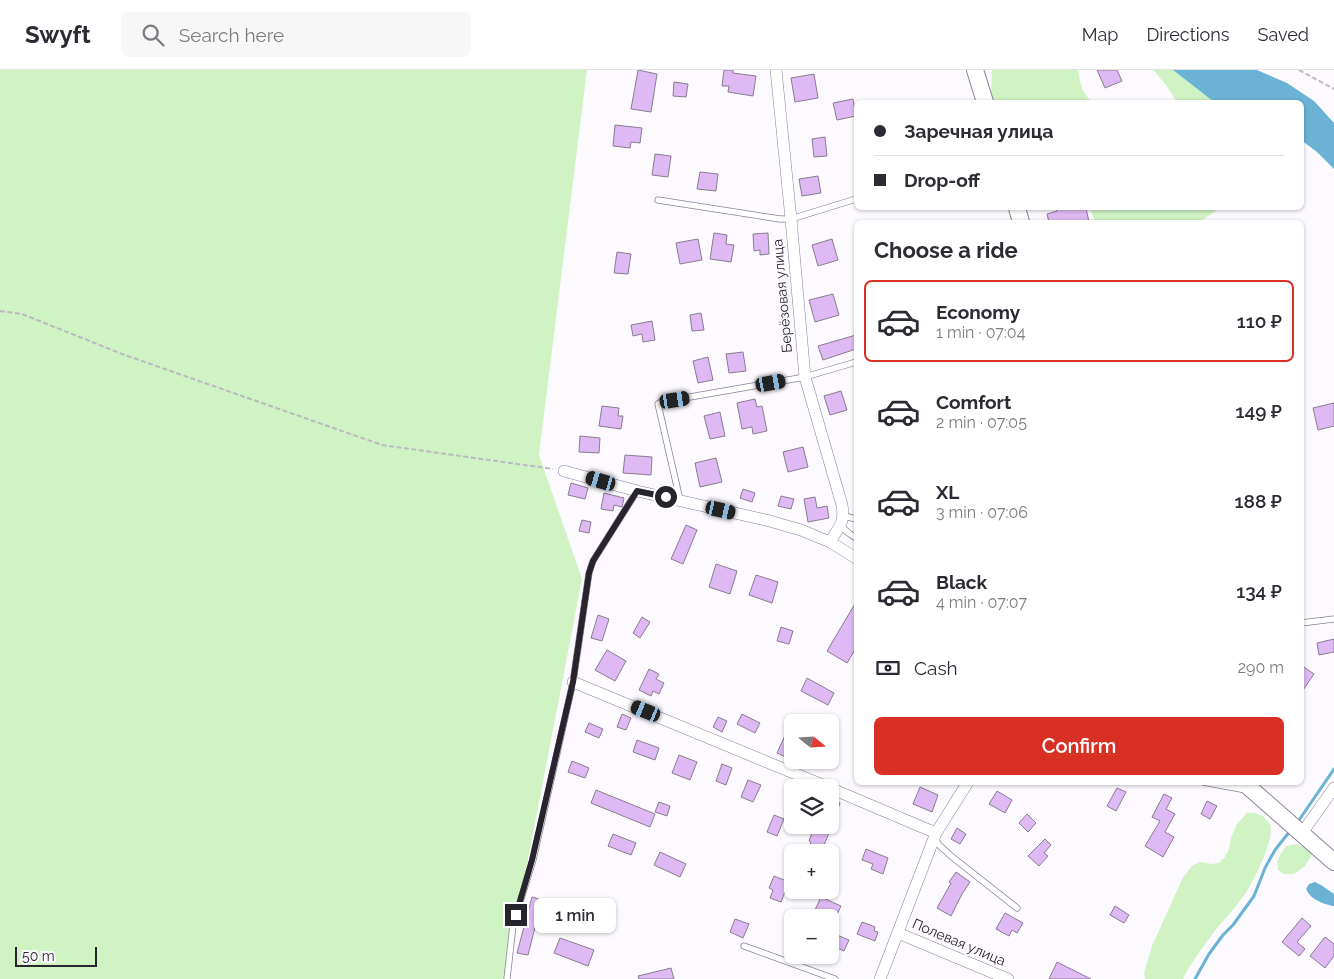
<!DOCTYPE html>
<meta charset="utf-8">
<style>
:root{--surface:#fff;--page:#f7f7f7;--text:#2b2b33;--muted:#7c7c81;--line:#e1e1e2;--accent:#d93025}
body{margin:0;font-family:Raleway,sans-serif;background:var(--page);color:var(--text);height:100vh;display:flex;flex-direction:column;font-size:19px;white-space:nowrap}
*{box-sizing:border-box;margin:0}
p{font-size:16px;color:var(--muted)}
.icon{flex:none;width:28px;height:28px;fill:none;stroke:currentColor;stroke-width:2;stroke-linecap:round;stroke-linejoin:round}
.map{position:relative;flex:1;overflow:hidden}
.drawer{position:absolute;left:854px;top:150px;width:450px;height:565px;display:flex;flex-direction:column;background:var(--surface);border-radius:8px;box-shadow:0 1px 4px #0004}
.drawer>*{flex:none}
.banner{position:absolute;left:854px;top:30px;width:450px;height:110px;border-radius:8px;box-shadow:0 1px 4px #0004;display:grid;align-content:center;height:110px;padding:0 20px;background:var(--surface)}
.needle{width:32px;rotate:108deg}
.tools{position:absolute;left:784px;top:644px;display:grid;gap:10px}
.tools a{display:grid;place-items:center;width:55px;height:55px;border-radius:8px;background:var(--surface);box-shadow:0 1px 4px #0004;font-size:25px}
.scale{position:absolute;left:15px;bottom:12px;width:82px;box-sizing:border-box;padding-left:5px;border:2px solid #28242d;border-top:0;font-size:14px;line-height:18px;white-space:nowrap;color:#28242d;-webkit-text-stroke:4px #fcfaff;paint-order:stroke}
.end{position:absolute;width:22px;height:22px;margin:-11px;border:6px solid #28242d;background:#fff;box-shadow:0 0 0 2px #fff}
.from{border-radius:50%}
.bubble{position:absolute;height:35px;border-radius:8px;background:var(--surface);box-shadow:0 1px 4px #0004;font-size:16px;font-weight:600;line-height:35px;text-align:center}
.car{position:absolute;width:15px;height:30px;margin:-15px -8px;border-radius:6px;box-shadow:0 0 4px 1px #0007;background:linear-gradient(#222 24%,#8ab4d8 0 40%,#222 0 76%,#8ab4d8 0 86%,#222 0)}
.banner b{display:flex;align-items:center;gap:18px;height:48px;font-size:19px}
.banner b+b{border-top:1px solid var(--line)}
.banner i{width:12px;height:12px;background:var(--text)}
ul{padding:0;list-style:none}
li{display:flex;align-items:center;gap:15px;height:82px;margin:0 10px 8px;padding:0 10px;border:2px solid transparent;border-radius:8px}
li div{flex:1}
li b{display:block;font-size:19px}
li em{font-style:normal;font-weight:600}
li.on{border-color:var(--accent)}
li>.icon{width:45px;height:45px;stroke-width:1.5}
h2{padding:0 20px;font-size:22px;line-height:60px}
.pay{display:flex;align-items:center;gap:12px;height:55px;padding:0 20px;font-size:19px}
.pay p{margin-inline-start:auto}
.action{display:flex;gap:10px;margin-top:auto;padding:10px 20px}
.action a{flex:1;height:58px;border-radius:8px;background:var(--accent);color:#fff;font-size:20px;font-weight:600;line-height:58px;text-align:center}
header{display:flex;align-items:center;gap:30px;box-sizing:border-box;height:70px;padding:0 25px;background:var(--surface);border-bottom:1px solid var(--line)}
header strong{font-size:24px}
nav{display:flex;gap:28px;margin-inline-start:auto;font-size:18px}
.search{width:350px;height:45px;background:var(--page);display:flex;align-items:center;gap:12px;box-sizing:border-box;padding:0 18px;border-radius:8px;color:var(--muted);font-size:19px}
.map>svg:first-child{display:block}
.green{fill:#d0f3c3}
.water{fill:#6ab3d5}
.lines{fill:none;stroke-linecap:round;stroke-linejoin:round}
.stream{stroke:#6ab3d5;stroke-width:3}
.building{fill:#deb9f3;stroke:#897d90}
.lane-casing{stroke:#8a8195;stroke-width:7}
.street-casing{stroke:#8a8195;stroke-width:12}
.secondary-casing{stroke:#8a8195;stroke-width:18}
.path{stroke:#bcb9bf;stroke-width:2;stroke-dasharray:5 2.5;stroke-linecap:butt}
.lane{stroke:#fff;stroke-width:5.5}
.street{stroke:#fff;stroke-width:11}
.secondary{stroke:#fff;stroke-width:16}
.route{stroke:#28242d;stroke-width:6}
.labels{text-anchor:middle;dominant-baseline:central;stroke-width:4;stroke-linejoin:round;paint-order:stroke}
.street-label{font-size:14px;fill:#28242d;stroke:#fcfaff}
</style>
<header>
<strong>Swyft</strong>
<div class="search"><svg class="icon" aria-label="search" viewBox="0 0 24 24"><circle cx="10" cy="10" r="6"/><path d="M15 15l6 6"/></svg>Search here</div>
<nav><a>Map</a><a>Directions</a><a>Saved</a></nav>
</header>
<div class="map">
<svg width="1334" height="909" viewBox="0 0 1334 909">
<rect width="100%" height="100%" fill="#fcfaff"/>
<path class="green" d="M0,0H587L539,385L582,509L505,909H0Z
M992,0H1078C1080,13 1082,23 1092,32H995L991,25Z
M1153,0H1173L1214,32H1177L1166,15Z
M1090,138H1220L1199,152H1095Z
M1247,743C1253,742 1261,744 1265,748C1265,749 1270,754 1270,754C1275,768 1256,806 1248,819C1240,833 1228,845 1217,858C1205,874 1192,891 1183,909H1145L1144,903L1152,876L1183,807L1193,795L1200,792L1212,794L1219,793L1225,787L1229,779L1231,768L1237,754Z
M1297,774L1308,779L1312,785L1305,796L1294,804H1284L1278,800L1277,793L1279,787L1286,776Z"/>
<path class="water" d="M1173,0H1257L1287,13L1314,31L1334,53V99L1317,82L1301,70V32H1214Z
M1315,812L1321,815L1334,824V836H1332C1322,833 1311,830 1306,819L1309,814Z"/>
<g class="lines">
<path class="stream" d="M1297,753L1334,699
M1195,909L1209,884L1223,865L1233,855L1254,826L1265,798L1275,780L1290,761"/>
</g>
<path class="building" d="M638,0L657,4L651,42L631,39Z
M724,0H733V3L756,6L753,26L728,22L729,16H722Z
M1097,0H1117L1122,11L1105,18Z
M814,4L818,28L795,32L791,8Z
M674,12L688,14L686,27L673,26Z
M853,29L856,46L837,50L833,33Z
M615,55L642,58L640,73L631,72L630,78L613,76Z
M825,67L827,86L814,87L812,69Z
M655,84L671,86L668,107L652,105Z
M700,102L718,104L716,121L697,119Z
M818,106L821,123L802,126L799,109Z
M1056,138H1086L1089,152H1049L1047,144L1057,141Z
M714,163L727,165L726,174L734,175L731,192L710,189Z
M768,163L769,184L760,185V180L754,181L753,164Z
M698,169L702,190L680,194L676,173Z
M832,169L838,190L818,196L812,175Z
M617,182L631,184L628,204L614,203Z
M833,224L839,245L815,252L809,230Z
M701,243L704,260L692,261L690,245Z
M652,251L655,270L643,272L642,264L633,266L631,255Z
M856,265V279L823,290L818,276Z
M743,282L746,301L729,303L726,284Z
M708,287L713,310L698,313L693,291Z
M841,321L847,340L830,345L824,326Z
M755,329L757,337L762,336L767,361L753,364L752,357L742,359L737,333Z
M1334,333V356L1318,360L1313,338Z
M602,336L619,338L618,346H623L621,359L599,356Z
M720,342L725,366L710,369L704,346Z
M580,366L600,368L599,383L579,382Z
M803,377L808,397L788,402L783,382Z
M625,385L652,387L651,405L623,403Z
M716,388L722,412L700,417L695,393Z
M571,413L588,418L585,429L568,425Z
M743,419L755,423L752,432L740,428Z
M604,423L624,428L622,437L614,435L613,441L601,439Z
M781,426L794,429L791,439L778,436Z
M815,427L817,438L827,436L829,448L808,452L804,429Z
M582,450L591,452L589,463L579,461Z
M686,455L697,460L683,494L671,489Z
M716,494L737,501L730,524L709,517Z
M756,505L778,512L772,533L749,525Z
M856,532V578L847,593L827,581Z
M598,545L609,549L602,571L591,568Z
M642,547L650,552L640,568L633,563Z
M781,557L793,561L789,574L777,571Z
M1334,569V582L1319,585L1317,573Z
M607,580L626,591L615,611L595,600Z
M1301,595L1314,604L1301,623Z
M649,599L659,604L656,609L664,613L659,624L653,621L651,626L639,620Z
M807,608L834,623L828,635L801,621Z
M622,644L631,648L626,660L617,657Z
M742,644L760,653L755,663L737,654Z
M718,647L727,651L722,662L713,657Z
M792,650V690L777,683Z
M589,653L603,659L599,668L585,662Z
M637,670L659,678L655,690L633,682Z
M679,685L697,692L690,710L672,703Z
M572,691L589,698L585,708L568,702Z
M722,694L732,698L726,715L716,711Z
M748,710L761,715L753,732L741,727Z
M920,717L938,725L932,742L913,734Z
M1117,718L1126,722L1116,741L1107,736Z
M596,720L655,744L650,757L591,733Z
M997,721L1012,730L1005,743L989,734Z
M1164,724L1172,728L1166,739L1175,744L1165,762L1174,767L1163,787L1145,776L1160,751L1152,747Z
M830,728L840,733L837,741L830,738Z
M1207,731L1217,736L1210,749L1201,744Z
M659,732L670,736L667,746L655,742Z
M1027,744L1036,753L1028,762L1019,753Z
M774,745L784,749L777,766L767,762Z
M814,757L829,763L821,782L809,777L811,772L809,771Z
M957,758L966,764L960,774L951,769Z
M613,764L636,773L631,785L608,776Z
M1045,769L1051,775L1044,783L1048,786L1039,796L1028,786Z
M866,779L888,788L883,804L871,799L873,794L862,790Z
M660,782L686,794L680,807L654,795Z
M956,802L970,812L962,824L951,846L937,838L951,813L949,812Z
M774,806L789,812L781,832L770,828L773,820L769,818Z
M532,827L542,830L528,885L517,883Z
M821,827L841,836L835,849L815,840Z
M1115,836L1129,845L1124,853L1110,845Z
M1005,843L1023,853L1017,863L1012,860L1009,866L996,859Z
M1302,848L1311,856L1297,872L1305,879L1299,886L1282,872Z
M735,849L749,854L743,868L730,862Z
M862,852L875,857L874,861L878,862L875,871L857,864Z
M837,865L849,870L844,881L833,876Z
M1325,867L1334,874V886L1325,898L1310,886Z
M560,868L594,880L588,896L554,883Z
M1057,892L1091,909H1049Z
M671,898L674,909H639L638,906Z"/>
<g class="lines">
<g class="lane-casing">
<path id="lane" d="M658,130L780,149H791L856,129
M680,430L658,334L661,332L805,307L856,292
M844,446L856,449
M840,456L850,464L856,468
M1301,553L1334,549
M1203,712L1246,720
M935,768L939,775L951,786L1017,838
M744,876L835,909
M507,909L513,855L533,790L573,612L589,503L593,491L637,421"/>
</g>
<g class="street-casing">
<path id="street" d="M776,0L791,149L805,307L842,435C845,453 839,457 830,472
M564,401L637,421L766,450L801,460L830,472L856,488
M573,612L830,718
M830,718L936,763
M1302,763L1334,718
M898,863L1008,909
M880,909L936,763L968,712"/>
</g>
<g class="secondary-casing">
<path id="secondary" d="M975,0L985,32
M1017,138L1021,152
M1243,712L1334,792"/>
</g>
<path class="path" d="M1299,0L1334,19
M0,241L22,244L122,284L382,375L553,399"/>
<use href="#lane" class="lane"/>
<use href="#street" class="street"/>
<use href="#secondary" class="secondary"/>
</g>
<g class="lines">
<path class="route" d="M516,845L532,790L573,612L589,503L593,491L637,421L666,427"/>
</g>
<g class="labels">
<g class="street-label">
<text transform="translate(782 226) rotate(-95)">Берёзовая улица</text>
<text transform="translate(959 872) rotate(23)">Полевая улица</text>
</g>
</g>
</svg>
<div class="tools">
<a><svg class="needle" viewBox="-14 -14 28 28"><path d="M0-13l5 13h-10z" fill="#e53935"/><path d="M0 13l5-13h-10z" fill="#7c7c81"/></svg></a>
<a><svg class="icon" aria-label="layers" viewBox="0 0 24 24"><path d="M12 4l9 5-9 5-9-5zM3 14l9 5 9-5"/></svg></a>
<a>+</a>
<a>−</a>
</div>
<div class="scale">50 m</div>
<i class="end from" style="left:666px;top:427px"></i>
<i class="end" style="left:516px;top:845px"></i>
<div class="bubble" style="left:534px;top:828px;width:82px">1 min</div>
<i class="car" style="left:771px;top:313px;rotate:80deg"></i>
<i class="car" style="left:675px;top:330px;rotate:81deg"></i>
<i class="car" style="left:601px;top:411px;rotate:286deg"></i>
<i class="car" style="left:721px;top:440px;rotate:103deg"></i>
<i class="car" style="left:646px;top:641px;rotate:292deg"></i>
<div class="banner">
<b><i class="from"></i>Заречная улица</b>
<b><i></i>Drop-off</b>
</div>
<section class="drawer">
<h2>Choose a ride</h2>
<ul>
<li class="on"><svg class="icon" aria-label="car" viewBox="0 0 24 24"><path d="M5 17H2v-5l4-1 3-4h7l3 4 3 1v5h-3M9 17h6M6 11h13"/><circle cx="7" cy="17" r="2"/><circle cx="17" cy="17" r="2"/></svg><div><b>Economy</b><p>1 min · 07:04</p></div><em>110 ₽</em></li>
<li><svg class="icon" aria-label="car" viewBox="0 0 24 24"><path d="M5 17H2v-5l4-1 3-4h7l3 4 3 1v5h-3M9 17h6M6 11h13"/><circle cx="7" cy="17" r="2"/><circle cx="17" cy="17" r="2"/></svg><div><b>Comfort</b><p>2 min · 07:05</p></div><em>149 ₽</em></li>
<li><svg class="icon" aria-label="car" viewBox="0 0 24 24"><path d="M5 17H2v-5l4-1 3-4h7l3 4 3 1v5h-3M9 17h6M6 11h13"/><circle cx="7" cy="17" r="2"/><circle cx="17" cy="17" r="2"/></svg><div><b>XL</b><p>3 min · 07:06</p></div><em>188 ₽</em></li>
<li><svg class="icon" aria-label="car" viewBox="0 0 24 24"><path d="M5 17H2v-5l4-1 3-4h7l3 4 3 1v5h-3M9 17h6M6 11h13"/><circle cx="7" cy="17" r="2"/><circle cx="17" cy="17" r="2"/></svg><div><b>Black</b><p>4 min · 07:07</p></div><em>134 ₽</em></li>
</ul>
<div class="pay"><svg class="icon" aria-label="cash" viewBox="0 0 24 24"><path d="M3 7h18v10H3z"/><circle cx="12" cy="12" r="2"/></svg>Cash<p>290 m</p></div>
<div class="action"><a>Confirm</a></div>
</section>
</div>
